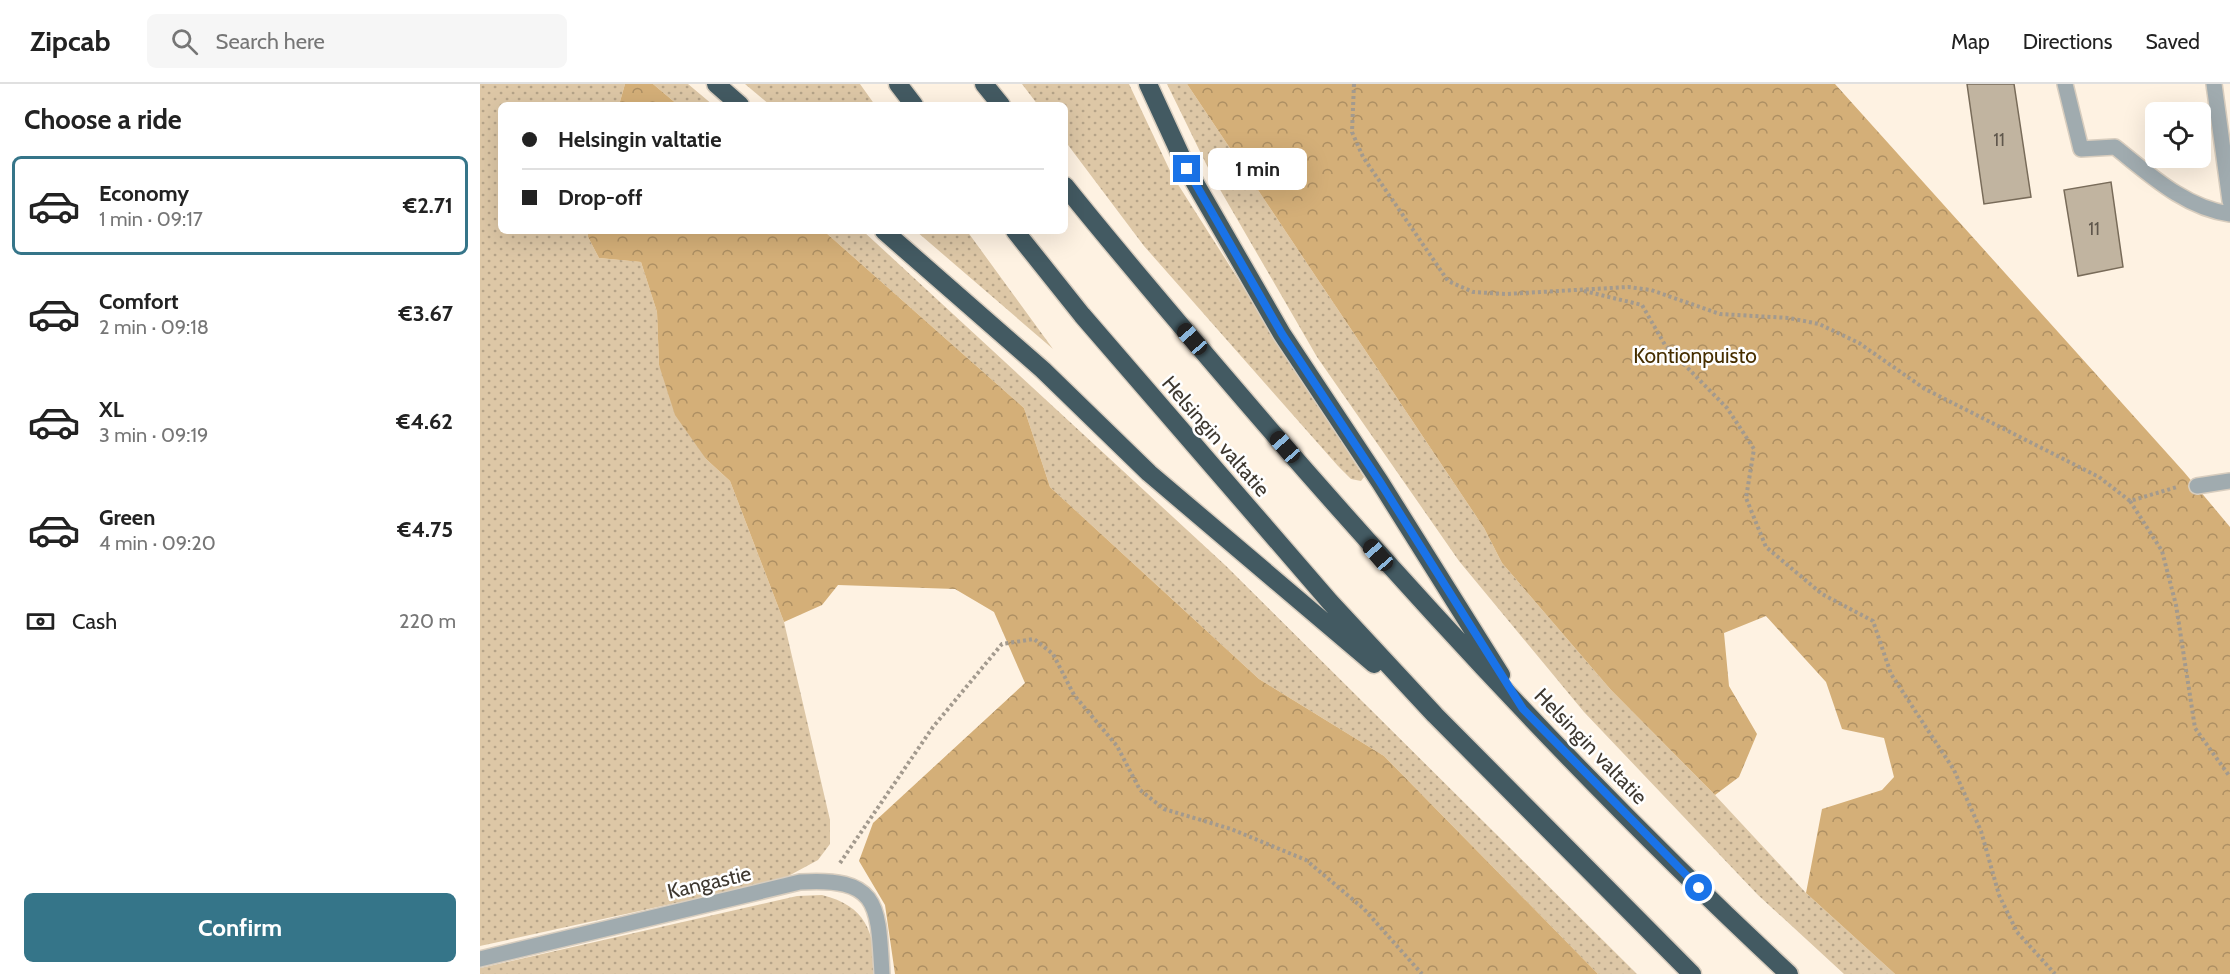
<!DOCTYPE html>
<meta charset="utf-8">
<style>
:root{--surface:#fff;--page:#f6f6f6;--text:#222;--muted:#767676;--line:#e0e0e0;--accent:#357589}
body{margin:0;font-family:Cabin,sans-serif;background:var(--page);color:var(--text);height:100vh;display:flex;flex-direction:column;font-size:22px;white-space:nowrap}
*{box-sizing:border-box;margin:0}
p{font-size:20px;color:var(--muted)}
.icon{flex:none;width:33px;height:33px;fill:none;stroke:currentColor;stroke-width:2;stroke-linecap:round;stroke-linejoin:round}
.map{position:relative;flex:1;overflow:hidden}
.sheet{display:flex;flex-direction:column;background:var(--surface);width:480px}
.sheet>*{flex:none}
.top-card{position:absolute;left:18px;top:18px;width:570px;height:132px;border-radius:9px;box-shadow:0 6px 24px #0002;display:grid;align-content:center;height:132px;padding:0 24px;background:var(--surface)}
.buttons{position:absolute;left:1665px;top:18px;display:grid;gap:12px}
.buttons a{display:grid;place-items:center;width:66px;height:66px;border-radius:9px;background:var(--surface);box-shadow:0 6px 24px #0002;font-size:30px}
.end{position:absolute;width:27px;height:27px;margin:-14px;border:8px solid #1a73e8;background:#fff;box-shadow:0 0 0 3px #fff}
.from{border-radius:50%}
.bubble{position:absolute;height:42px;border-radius:9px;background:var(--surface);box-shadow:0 6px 24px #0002;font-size:20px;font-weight:700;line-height:42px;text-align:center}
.car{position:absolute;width:18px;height:36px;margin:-18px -9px;border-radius:8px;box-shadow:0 0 4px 2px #0007;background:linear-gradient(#222 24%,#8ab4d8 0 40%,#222 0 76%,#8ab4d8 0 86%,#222 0)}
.top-card b{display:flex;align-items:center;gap:21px;height:57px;font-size:22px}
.top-card b+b{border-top:2px solid var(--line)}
.top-card i{width:15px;height:15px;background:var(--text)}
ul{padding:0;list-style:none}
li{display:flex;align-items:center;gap:18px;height:99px;margin:0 12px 9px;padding:0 12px;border:3px solid transparent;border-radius:9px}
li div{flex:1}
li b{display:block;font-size:22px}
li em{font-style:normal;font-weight:700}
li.current{border-color:var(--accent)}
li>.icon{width:54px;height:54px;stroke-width:1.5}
h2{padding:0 24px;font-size:27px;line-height:72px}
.pay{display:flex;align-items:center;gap:15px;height:66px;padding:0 24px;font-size:22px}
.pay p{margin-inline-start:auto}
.primary-button{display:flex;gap:12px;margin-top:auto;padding:12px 24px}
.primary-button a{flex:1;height:69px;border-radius:9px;background:var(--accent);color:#fff;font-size:24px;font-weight:700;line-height:69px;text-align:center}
header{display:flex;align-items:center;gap:36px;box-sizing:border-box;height:84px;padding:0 30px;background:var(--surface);border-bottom:2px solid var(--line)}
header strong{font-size:28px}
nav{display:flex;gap:33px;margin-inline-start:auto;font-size:21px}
.search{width:420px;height:54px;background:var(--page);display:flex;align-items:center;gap:15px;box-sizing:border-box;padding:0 21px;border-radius:9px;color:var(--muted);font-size:22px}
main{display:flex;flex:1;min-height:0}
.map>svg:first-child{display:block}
.green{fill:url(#green-dots)}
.forest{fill:url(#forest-crowns)}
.building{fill:#c1b4a0;stroke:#786b59;stroke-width:1.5}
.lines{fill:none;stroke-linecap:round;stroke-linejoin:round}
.minor-casing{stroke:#d8cdbe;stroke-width:18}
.highway-casing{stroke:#d8cdbe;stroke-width:21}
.path{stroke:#a39a8e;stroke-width:4;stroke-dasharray:3 3;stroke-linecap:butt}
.minor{stroke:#a0abaf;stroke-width:15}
.highway{stroke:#435a62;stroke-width:18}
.route{stroke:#1a73e8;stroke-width:8}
.labels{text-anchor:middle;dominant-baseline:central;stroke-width:5;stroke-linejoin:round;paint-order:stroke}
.number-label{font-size:18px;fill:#5f574c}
.park-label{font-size:21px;fill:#472f00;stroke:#fff}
.street-label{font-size:21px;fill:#3e3830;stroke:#fff}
</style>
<header>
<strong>Zipcab</strong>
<div class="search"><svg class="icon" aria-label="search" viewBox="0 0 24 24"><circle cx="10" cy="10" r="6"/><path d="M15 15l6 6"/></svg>Search here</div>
<nav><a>Map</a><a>Directions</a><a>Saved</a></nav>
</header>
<main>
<section class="sheet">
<h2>Choose a ride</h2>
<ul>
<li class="current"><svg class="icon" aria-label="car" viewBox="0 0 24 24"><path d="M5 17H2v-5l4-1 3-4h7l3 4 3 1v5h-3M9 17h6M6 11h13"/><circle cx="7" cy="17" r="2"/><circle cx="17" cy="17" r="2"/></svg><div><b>Economy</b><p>1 min · 09:17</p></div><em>€2.71</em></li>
<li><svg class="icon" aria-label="car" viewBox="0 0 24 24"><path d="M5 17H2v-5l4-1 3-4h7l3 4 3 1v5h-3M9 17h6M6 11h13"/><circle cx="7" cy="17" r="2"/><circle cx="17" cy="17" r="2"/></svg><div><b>Comfort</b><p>2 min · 09:18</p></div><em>€3.67</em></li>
<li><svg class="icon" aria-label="car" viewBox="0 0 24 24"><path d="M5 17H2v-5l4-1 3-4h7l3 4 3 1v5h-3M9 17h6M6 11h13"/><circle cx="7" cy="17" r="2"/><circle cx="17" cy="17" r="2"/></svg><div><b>XL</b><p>3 min · 09:19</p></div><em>€4.62</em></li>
<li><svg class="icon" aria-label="car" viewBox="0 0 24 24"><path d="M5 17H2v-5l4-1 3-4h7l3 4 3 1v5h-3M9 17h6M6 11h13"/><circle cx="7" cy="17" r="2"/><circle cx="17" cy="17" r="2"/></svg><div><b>Green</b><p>4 min · 09:20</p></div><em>€4.75</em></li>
</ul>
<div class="pay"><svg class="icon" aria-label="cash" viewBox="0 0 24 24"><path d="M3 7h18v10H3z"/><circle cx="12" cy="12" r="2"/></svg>Cash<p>220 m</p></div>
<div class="primary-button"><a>Confirm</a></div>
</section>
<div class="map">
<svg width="1750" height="890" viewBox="0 0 1750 890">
<defs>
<pattern id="green-dots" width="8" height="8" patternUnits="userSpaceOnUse" patternTransform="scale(1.5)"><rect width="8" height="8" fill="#ddc7a6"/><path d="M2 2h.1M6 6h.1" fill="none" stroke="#b5a388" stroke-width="1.8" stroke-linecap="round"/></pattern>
<pattern id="forest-crowns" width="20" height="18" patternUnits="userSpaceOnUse" patternTransform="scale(1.5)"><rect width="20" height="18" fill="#d4af78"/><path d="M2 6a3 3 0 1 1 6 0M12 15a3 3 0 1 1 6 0" fill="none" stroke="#ad8f63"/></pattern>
</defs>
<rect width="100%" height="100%" fill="#fef2e2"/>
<path class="green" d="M0,0H145L139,21H21V147H108V153L119,174L161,178L177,228L179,281L226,375L250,397L304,538L350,736V760L338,776L301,796L0,862Z
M173,0H208L233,21H198Z
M265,0H380L395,21H290Z
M542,0H649L692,91L884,393L881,397L871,395L858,382L664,162L585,57V21H558Z
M687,0H707L1004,444L1022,479L1131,606L1235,711L1326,809L1415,890H1364L1278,811L1104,628L979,477L837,273L731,90Z
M344,147H383L745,481L1157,890H1118L904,672L779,595L570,403L544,324Z
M436,147H487L573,265Z
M342,811C386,822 394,847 396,890H0V884L317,812Z"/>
<path class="forest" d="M145,0H173L198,21H139Z
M707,0H1355L1704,388L1750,443V890H1415L1326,809L1342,725L1402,706L1414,693L1404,654L1362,645L1346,598L1286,532L1244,549L1249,602L1277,650L1259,693L1235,711L1131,606L1022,479L1004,444Z
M108,147H344L544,324L570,403L779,595L904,672L1118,890H415L405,821L379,777L393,739L545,599L514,528L475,505L358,501L342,521L304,538L250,397L226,375L195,331L179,281L177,228L161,178L119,174L108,153Z"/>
<path class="building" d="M1487,0H1534L1551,113L1504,120Z
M1631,98L1643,183L1598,192L1584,106Z"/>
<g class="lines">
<g class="minor-casing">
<path id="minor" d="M1585,0L1601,65L1635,63C1669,90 1705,124 1750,130
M1734,0L1750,117
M1717,402L1750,397
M0,875L320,798C400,793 398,821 402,890"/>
</g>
<g class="highway-casing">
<path id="highway" d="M236,0L260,21
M418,0L434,21
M504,0L521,21
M668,0L707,85L802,250L900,398L1021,591
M585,102C650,183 718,262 786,341C951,532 1124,718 1309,890
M404,147L563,286L669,389L894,580
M535,147L602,231L850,518L955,631L1212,890"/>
</g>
<path class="path" d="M874,0L872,48L883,73L968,197L993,208L1026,210L1148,203L1171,206L1240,230L1309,234L1339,240L1379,259L1445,305L1619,393L1650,417L1697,403
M1104,207L1162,221L1185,261L1247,324L1274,365L1266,414L1286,463L1342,510L1393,537L1411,590L1474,686L1501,747L1519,811L1537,848L1575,890
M1650,417L1682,467L1696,521L1715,644L1750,693
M360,779L453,643L522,560L554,555L573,570L594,611L637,662L660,706L684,725L751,745L826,776L884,825L942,890"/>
<use href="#minor" class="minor"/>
<use href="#highway" class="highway"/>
</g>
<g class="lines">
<path class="route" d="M707,85L802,250L900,398L1043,625L1219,804"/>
</g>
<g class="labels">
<g class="number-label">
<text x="1519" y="56">11</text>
<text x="1614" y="145">11</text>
</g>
<g class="park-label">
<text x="1215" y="271">Kontionpuisto</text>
</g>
<g class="street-label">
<text transform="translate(736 352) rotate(49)">Helsingin valtatie</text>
<text transform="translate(1111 662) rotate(46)">Helsingin valtatie</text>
<text transform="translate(229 798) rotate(-13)">Kangastie</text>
</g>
</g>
</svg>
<div class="buttons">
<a><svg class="icon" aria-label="locate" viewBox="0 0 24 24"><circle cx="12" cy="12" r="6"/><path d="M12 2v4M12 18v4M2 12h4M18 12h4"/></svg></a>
</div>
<i class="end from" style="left:1219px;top:804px"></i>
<i class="end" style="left:707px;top:85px"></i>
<div class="bubble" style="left:728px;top:64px;width:99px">1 min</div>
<i class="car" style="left:712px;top:255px;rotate:319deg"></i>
<i class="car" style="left:805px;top:363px;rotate:319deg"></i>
<i class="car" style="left:898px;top:471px;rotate:319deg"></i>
<div class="top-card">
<b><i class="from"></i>Helsingin valtatie</b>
<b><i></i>Drop-off</b>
</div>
</div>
</main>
